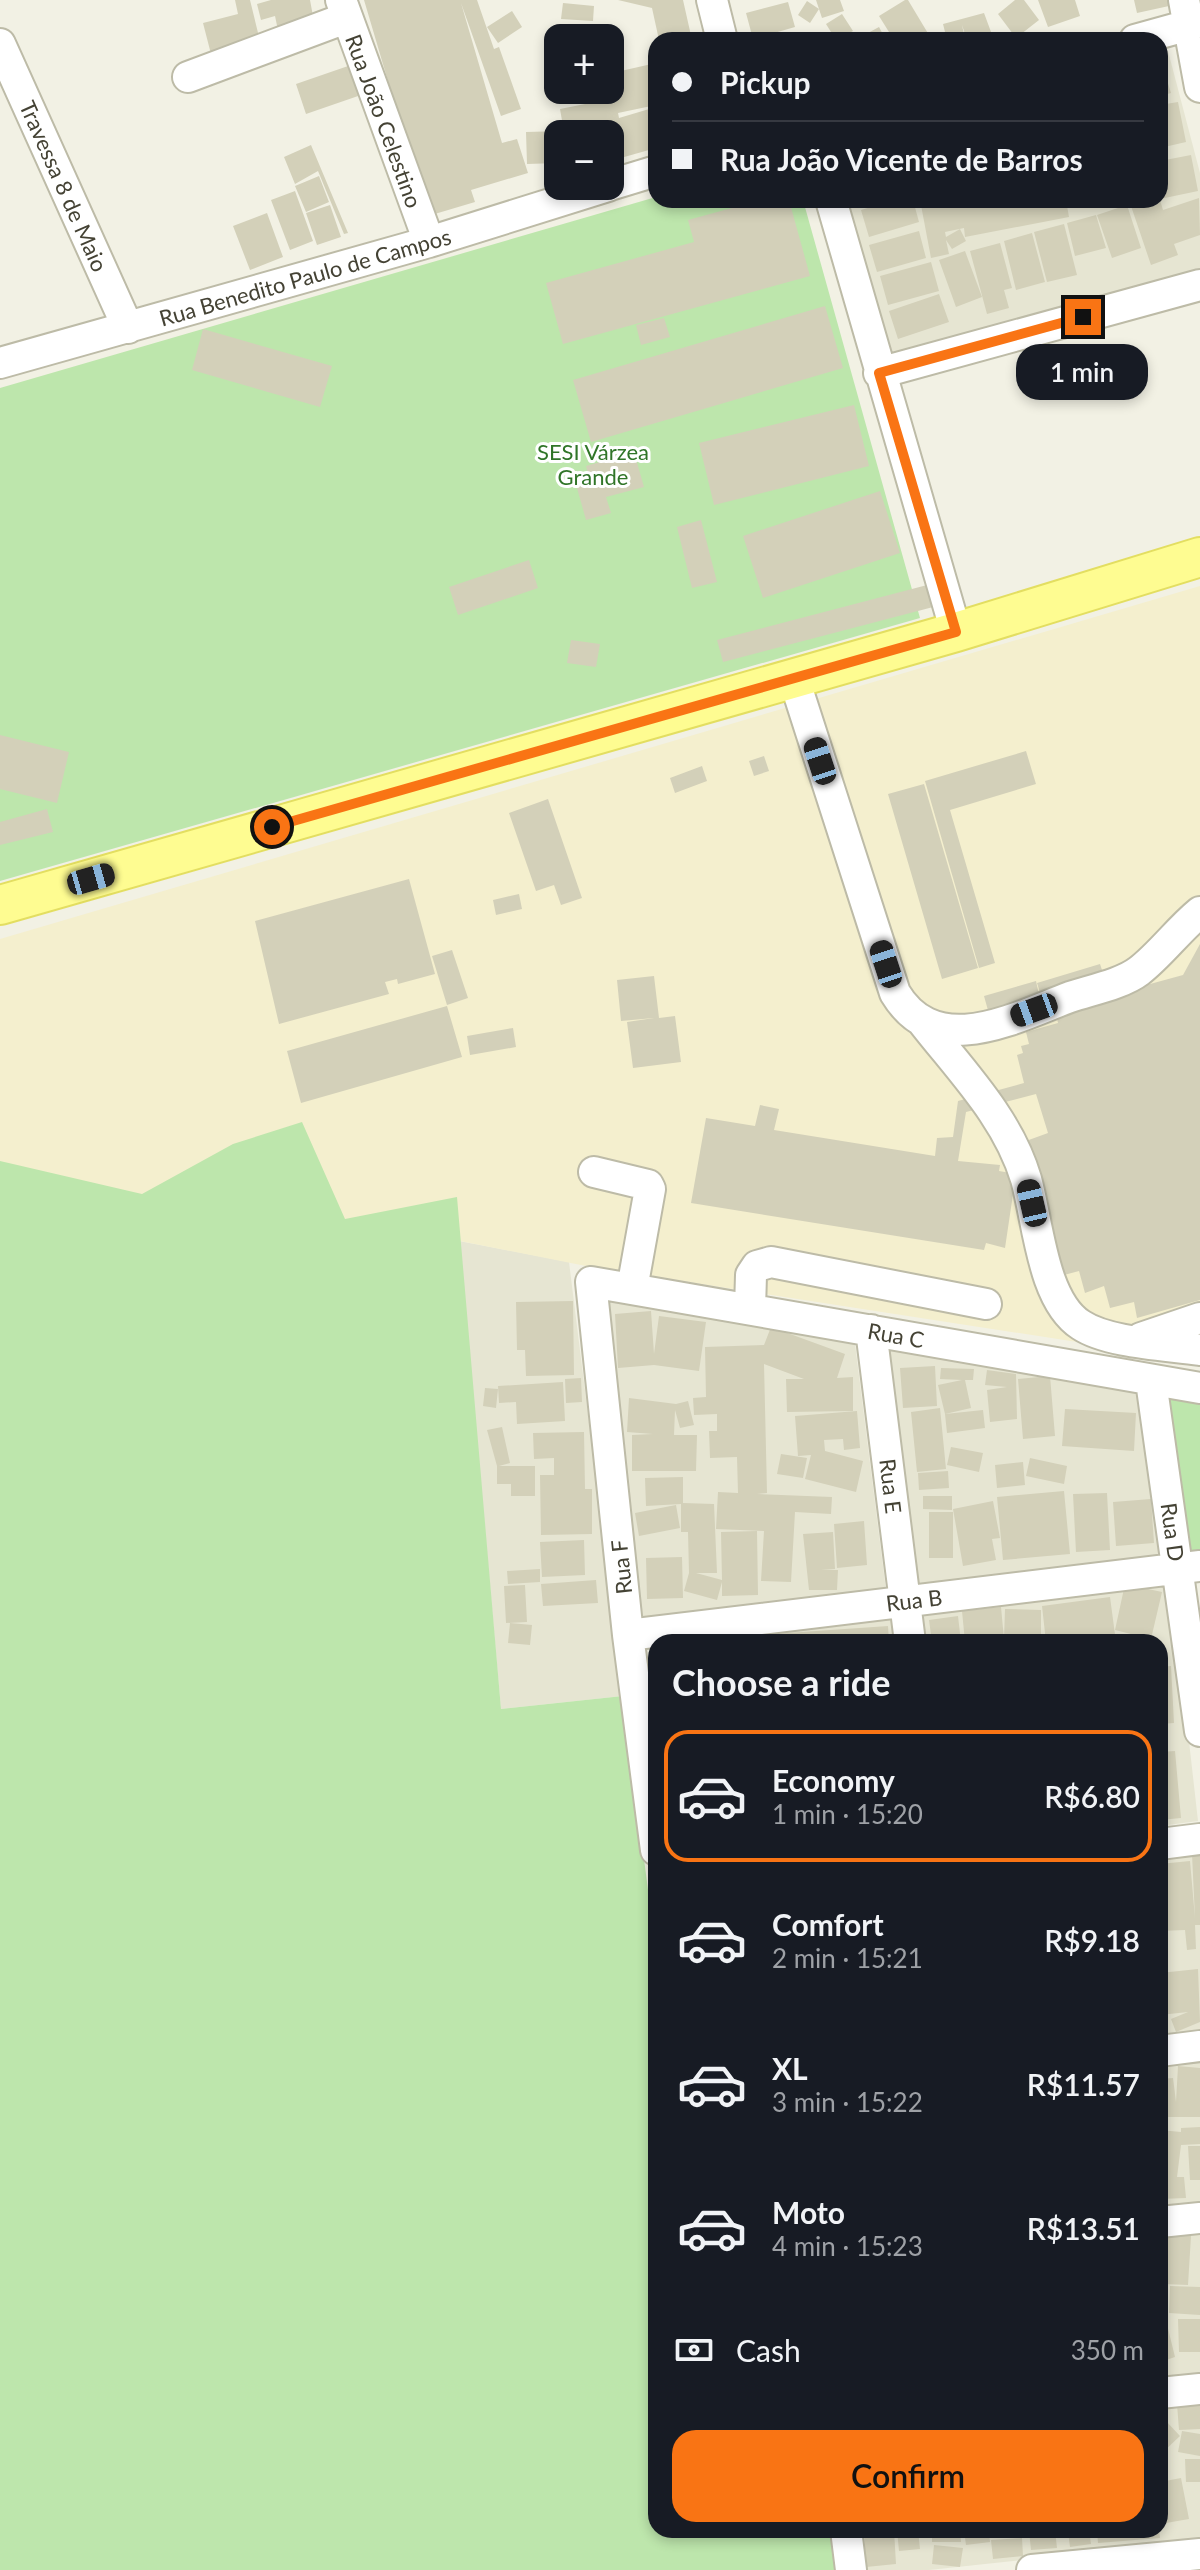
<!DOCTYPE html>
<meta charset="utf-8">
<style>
:root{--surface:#171b24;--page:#20242c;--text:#f1f3f6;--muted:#9ea1a6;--line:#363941;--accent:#f97414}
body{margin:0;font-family:Lato,sans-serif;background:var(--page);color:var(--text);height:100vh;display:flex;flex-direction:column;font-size:30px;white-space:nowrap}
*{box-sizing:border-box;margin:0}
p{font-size:26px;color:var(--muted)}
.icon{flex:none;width:44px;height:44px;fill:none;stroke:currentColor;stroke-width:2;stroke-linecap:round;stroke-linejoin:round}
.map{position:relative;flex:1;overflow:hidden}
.drawer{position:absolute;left:648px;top:1634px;width:520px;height:904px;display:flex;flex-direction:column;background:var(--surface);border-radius:24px;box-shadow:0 4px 12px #0003}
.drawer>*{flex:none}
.hud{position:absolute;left:648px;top:32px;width:520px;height:176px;border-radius:24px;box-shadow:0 4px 12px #0003;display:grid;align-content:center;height:176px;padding:0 24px;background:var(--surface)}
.controls{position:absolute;left:544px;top:24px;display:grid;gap:16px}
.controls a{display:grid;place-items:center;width:80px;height:80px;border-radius:16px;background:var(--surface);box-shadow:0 4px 12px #0003;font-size:40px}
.end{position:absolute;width:36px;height:36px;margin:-18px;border:10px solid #f97414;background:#111;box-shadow:0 0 0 4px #111}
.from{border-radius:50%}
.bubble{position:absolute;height:56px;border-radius:24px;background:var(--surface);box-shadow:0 4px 12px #0003;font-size:26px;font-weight:600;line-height:56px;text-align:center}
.car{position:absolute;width:24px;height:48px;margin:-24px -12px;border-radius:10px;box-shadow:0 0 6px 2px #0007;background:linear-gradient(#222 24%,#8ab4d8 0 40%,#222 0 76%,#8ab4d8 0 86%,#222 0)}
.hud b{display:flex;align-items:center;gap:28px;height:76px;font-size:30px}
.hud b+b{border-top:2px solid var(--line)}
.hud i{width:20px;height:20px;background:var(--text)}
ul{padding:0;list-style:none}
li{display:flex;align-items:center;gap:24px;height:132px;margin:0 16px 12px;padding:0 8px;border:4px solid transparent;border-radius:24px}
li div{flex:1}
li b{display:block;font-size:30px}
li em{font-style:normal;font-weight:600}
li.on{border-color:var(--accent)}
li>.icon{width:72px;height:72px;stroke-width:1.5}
h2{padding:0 24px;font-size:36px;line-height:96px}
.pay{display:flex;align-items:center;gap:20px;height:88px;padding:0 24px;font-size:30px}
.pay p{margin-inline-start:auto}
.button{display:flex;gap:16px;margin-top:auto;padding:16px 24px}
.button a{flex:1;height:92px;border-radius:24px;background:var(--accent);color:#111;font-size:32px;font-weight:600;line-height:92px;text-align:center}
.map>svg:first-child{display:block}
.residential{fill:#e6e5d2}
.commercial{fill:#f4efce}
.green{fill:#bde6ac}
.building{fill:#d3d0b9}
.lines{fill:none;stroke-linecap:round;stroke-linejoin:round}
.minor-casing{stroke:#bdbba7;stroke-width:34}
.major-casing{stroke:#e3de61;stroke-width:42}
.minor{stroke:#fff;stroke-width:30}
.major{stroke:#fefc91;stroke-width:38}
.route{stroke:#f97414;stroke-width:10}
.labels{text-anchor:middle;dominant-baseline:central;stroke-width:6;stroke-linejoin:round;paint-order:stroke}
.street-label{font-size:22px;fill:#444234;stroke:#fff}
.park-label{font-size:22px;fill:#307528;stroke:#fff}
</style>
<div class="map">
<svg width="1200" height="2570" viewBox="0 0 1200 2570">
<rect width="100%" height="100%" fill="#f2f1e4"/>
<path class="residential" d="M1168,51L1200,173V269L888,355L847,200H1160V53Z
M459,1241L569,1262L623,1696L501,1709Z
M599,1292L854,1336L886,1590L638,1620Z
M884,1340L1145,1389L1160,1556L910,1587Z
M1170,1573L1198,1821L1160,1826V1642H922L918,1604Z
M894,1615L897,1642H669Z
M1200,1850V2034L1160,2039V1854Z
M1200,2056V2206L1160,2210V2061Z
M1200,2228V2377L1160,2381V2232Z
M1200,2397V2541L929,2570H860L855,2530H1160V2401Z"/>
<path class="commercial" d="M1200,586V1361L591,1267L410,1231L0,1212V939Z"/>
<path class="green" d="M656,197V200H803L920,618L0,881V388Z
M302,1122L345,1219L457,1197L501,1709L623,1696L656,1952V2530H833L838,2570H0V1161L142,1194L233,1144Z
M1166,1396L1200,1402V1557L1188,1559Z"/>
<path class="building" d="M235,0H250L260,41L211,54L203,23L238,14Z
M271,0H310L315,27L279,35L275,16L261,20L257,4Z
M364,0H477L494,49L499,47L521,109L501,116L461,3L502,143L517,139L528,173L471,190L475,202L428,216Z
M618,0H683L692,40H659L652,8Z
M816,0H840L844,11L822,18L819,9L810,23L798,15L807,1L819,9Z
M905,0H908L932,40H894L879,16Z
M1015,0H1024L1039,20L1016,38L998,14Z
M1038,0H1075L1080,16L1048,27Z
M1134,0H1168L1169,6L1137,13Z
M788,2L795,27L753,39L746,13Z
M563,3L594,6L593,21L561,19Z
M512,11L522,27L498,43L487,27Z
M984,13L994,40H967L962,25L965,39L947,40L943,24Z
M842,14L853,31L836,40L826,24Z
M879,27L886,40H855Z
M1160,58L1171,93L1160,96Z
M656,63V105L618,113L619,118L656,107V148L610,161V134H585L583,127L564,132L560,109L615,98L612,73Z
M351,65L361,95L306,114L296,84Z
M1178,102L1186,142L1160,148V105Z
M563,131V134H558V163L527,164L526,132Z
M311,145L348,233L344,234L318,171L295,184L284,157Z
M1191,155L1198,191L1160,199V161Z
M319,176L329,202L306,212L295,186Z
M295,191L313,241L290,250L271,200Z
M1199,198L1200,235L1174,244L1178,255L1151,265L1131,206L1160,200L1163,210Z
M761,200H789L810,276L563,344L546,283L694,242L688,220Z
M894,200H913L919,222L869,237L861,210Z
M947,200H1066L1069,217L965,237L964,228L945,232L946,237L960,229L966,241L952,249L946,240L949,254L931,258L921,205Z
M330,205L341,237L317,245L306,213Z
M1127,205L1141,248L1112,258L1097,215Z
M267,213L283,257L250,270L233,226Z
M1096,215L1106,248L1075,256L1067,223Z
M1064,224L1077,275L1047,282L1034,232Z
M919,231L926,258L877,272L869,245Z
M1032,233L1045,282L1016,290L1004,241Z
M1000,243L1012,288L1004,290L1009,308L987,314L970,251Z
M965,251L982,297L956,307L939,260Z
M931,262L939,291L888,305L880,276Z
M939,294L949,322L898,339L889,311Z
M825,306L843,368L591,442L573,380Z
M664,318L670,337L641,345L636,325Z
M203,329L332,366L320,407L192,370Z
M854,405L869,466L714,505L699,443Z
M634,452L644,487L606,497L611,513L586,520L575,481L589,477L586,466Z
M880,491L900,553L763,598L743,536Z
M701,520L717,582L692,588L677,527Z
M529,560L538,588L458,615L449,587Z
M931,584L937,606L723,662L717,640Z
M571,640L600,644L596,667L567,663Z
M0,735L69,752L57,803L0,789Z
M1026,751L1036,784L950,810L995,963L979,968L925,781Z
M764,756L769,771L754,776L749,761Z
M702,766L707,781L675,793L670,778Z
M924,784L978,968L942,979L888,794Z
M548,799L582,898L561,905L554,885L536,891L509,813Z
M47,809L53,832L0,845V822Z
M409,879L435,974L398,984L397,979L385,982L389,994L279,1024L255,921Z
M519,894L522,909L496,915L493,900Z
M1200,944V1300L1137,1318L1134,1302L1110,1308L1104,1286L1085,1293L1079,1271L1064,1275L1026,1141L1048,1133L1036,1094L966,1112L958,1161L1000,1165L999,1171L1016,1174L1005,1248L986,1243L984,1250L691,1203L706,1118L755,1126L760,1105L779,1109L774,1130L935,1156L937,1138L953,1137L958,1101L1024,1083L1017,1055L1023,1053L1021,1046L1029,1044L1026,1032L1058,1023L1055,1010L1183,975Z
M452,950L468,998L447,1005L432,956Z
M1100,964L1105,979L1042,999L1037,983Z
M654,976L659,1018L675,1016L681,1062L633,1068L627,1022L654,1018L621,1021L617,980Z
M1036,981L1040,999L989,1014L984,996Z
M447,1006L462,1057L301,1103L287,1051Z
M513,1028L516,1047L470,1055L467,1036Z
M573,1301L574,1375L526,1376L525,1350H517L516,1302Z
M651,1311L654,1354L659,1316L706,1322L699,1371L654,1365L618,1368L615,1314Z
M771,1327L845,1354L837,1378L853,1377V1411L787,1412L786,1379H804L764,1364L767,1493L757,1494L832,1497L831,1514L795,1512L791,1582L761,1581L764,1531L716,1529L718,1492L738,1493L737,1457L710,1458L709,1431H717V1414L694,1415L693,1398L706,1397L705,1347L764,1345Z
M935,1366L937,1406L903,1408L900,1368Z
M941,1368L974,1369L973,1380H965L971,1408L945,1414L938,1385L962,1380L940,1379Z
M987,1370L1016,1374L1017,1419L990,1422L987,1390L1007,1387L985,1385Z
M1050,1376L1055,1436L1023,1439L1018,1379Z
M581,1378L582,1402L566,1403L565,1379Z
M563,1382L565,1421L517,1424L516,1402L499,1403L498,1386Z
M485,1388L498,1389L496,1408L483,1406Z
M629,1398L676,1404L688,1401L694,1425L680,1428L675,1410L674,1435H697L696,1471H632V1435L653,1434L627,1432Z
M940,1408L946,1469L917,1472L911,1412Z
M1065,1409L1136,1413L1134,1451L1062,1446Z
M983,1410L985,1428L947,1433L945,1414Z
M857,1411L860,1448L844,1450L843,1439L824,1440L825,1451L863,1461L856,1492L805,1479L811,1455L798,1456L795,1416Z
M502,1427L510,1463L499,1466H535V1496H511V1484H497V1466L487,1430Z
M584,1432L585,1489H592V1534L541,1535L540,1475H554V1458L534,1459L533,1433Z
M951,1447L983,1453L979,1472L947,1465Z
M781,1454L807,1458L803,1478L777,1474Z
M1030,1458L1067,1466L1064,1484L1026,1476Z
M1023,1462L1025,1485L997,1488L995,1465Z
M948,1471L949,1488L919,1490L918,1473Z
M683,1477V1503L714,1504L717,1573H696L722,1580L721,1532L757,1531L758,1595L722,1596V1582L717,1600L684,1591L689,1573L688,1532H681V1504L646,1506L645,1478Z
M1064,1491L1070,1554L1003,1560L997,1497Z
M1107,1493L1110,1550L1076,1552L1073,1494Z
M923,1496H952V1510L923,1509Z
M1151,1499L1154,1543L1116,1546L1113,1502Z
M993,1501L1000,1538L992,1539L996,1560L963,1566L953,1509Z
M676,1505L680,1528L639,1536L635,1513Z
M929,1512H953V1558H929Z
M864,1521L867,1565L837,1568L834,1524Z
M833,1532L835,1569L821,1570H838L837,1590H809L803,1534Z
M584,1540L585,1575L542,1577L540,1542Z
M682,1557L683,1598L647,1599L646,1558Z
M540,1569V1582L508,1584L507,1571Z
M596,1580L598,1603L543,1606L541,1584Z
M1125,1584L1162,1592L1151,1639L1115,1630Z
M525,1585L527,1622L506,1623L504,1586Z
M1110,1597L1116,1642H1046L1042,1606Z
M1001,1607L1004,1639L1005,1609L1041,1610V1642H965L962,1611Z
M958,1616L961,1642H932L929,1620Z
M510,1623L532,1625L530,1645L508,1643Z
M888,1626L889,1642H774L773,1634Z
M1171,1666L1174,1723L1160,1724V1667Z
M1175,1751L1181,1818L1160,1820V1752Z
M1192,1854H1200V1925H1195L1196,1949L1187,1950L1185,1930L1160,1931V1864L1190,1861L1195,1918Z
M1198,1969L1200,2022L1176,2032L1171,2019L1188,2012L1160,2015V1973Z
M1178,2066L1200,2068V2117H1160V2079L1173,2078L1176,2102Z
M1200,2127V2144L1181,2145L1177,2177H1184L1186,2198L1160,2199V2130L1181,2132V2128Z
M1188,2146H1200V2180H1190Z
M1167,2234L1191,2236L1188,2285L1164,2284Z
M1170,2286L1200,2287V2315L1169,2313Z
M1163,2308L1175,2357L1160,2362V2309Z
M1178,2319H1200V2352H1179Z
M1200,2401V2429L1179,2430L1177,2404Z
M1166,2421L1180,2436L1162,2453L1160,2426Z
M1182,2431L1200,2434V2456L1178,2452Z
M1185,2459H1200V2482H1186Z
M1181,2478L1189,2519L1166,2523L1160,2482Z
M864,2530H894L896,2564L866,2567Z
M897,2530H918L920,2549L899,2551Z
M932,2530H960L961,2542H932Z
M964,2530H989L990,2542L966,2545Z
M991,2530H1024V2535L991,2537Z
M1029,2530H1055L1057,2548L1031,2550Z
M1089,2530L1091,2544L1070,2547L1068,2532Z
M1097,2530H1159L1160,2538L1098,2543Z
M1022,2538L1023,2556L993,2559L991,2540Z
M934,2545L963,2548L960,2567L932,2564Z"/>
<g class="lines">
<g class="minor-casing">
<path id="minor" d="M341,0L429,242
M712,0L722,40
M1184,0L1200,87
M1135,40L1200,22
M0,44L128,328
M188,77L346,18
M610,185L656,171
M831,200L956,632
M0,363L429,242L608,186
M879,373L1200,285
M794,679L895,993C936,1061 1014,1018 1070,997C1091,990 1122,984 1139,971C1161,954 1178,930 1200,912
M922,1021C961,1071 1008,1118 1026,1179C1038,1221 1042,1300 1081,1325C1108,1343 1167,1345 1200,1350
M594,1172L648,1185L650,1189L632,1289
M750,1309L751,1275L757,1266L771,1262L986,1304
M871,1330L910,1642
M1141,1338L1200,1318
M1151,1381L1200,1731
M628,1635L1200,1566
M1160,1844L1200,1839
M656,1850L628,1635L591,1282L1200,1388
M1160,2051L1200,2046
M1160,2222L1200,2218
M1160,2393L1200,2389
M846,2530L851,2570
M1032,2570L1200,2554"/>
</g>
<g class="major-casing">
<path id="major" d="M0,905L956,632L1200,557"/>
</g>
<use href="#minor" class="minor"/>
<use href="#major" class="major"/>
</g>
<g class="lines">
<path class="route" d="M272,827L956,632L879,373L1083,317"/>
</g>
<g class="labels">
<g class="street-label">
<text transform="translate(384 121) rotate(70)">Rua João Celestino</text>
<text transform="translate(64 186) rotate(66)">Travessa 8 de Maio</text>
<text transform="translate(305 277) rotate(-16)">Rua Benedito Paulo de Campos</text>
<text transform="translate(896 1335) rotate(10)">Rua C</text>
<text transform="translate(891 1486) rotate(83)">Rua E</text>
<text transform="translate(1173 1532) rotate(82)">Rua D</text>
<text transform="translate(621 1567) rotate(-96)">Rua F</text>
<text transform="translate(914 1600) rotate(-7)">Rua B</text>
</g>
<g class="park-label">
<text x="593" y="451">SESI Várzea<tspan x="593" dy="25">Grande</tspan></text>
</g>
</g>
</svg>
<div class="controls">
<a>+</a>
<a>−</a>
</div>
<i class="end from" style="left:272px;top:827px"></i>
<i class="end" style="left:1083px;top:317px"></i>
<div class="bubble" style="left:1016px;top:344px;width:132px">1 min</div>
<i class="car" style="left:820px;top:761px;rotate:342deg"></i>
<i class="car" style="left:91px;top:879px;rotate:74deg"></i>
<i class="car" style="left:886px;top:964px;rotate:342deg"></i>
<i class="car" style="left:1034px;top:1010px;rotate:250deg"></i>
<i class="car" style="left:1032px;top:1203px;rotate:347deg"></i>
<div class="hud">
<b><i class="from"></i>Pickup</b>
<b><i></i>Rua João Vicente de Barros</b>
</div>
<section class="drawer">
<h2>Choose a ride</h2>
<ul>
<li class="on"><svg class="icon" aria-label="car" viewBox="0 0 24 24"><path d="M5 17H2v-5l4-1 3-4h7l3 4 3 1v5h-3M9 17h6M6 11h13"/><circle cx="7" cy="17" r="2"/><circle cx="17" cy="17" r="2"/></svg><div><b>Economy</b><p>1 min · 15:20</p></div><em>R$6.80</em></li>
<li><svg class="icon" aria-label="car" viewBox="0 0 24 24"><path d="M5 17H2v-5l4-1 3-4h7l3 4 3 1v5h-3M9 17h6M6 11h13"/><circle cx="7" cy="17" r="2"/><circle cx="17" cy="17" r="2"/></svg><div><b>Comfort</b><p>2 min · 15:21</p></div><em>R$9.18</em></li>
<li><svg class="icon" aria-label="car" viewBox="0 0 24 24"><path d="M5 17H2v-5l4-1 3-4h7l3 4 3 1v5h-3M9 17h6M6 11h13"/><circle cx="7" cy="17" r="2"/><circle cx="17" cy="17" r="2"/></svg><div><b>XL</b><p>3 min · 15:22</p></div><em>R$11.57</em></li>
<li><svg class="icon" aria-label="car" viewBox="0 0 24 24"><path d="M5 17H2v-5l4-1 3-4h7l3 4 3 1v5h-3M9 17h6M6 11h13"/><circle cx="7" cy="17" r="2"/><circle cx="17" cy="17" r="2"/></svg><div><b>Moto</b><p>4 min · 15:23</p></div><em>R$13.51</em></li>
</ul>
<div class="pay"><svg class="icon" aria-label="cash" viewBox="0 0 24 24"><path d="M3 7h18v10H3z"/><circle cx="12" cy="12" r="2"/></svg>Cash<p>350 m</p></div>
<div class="button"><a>Confirm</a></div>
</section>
</div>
